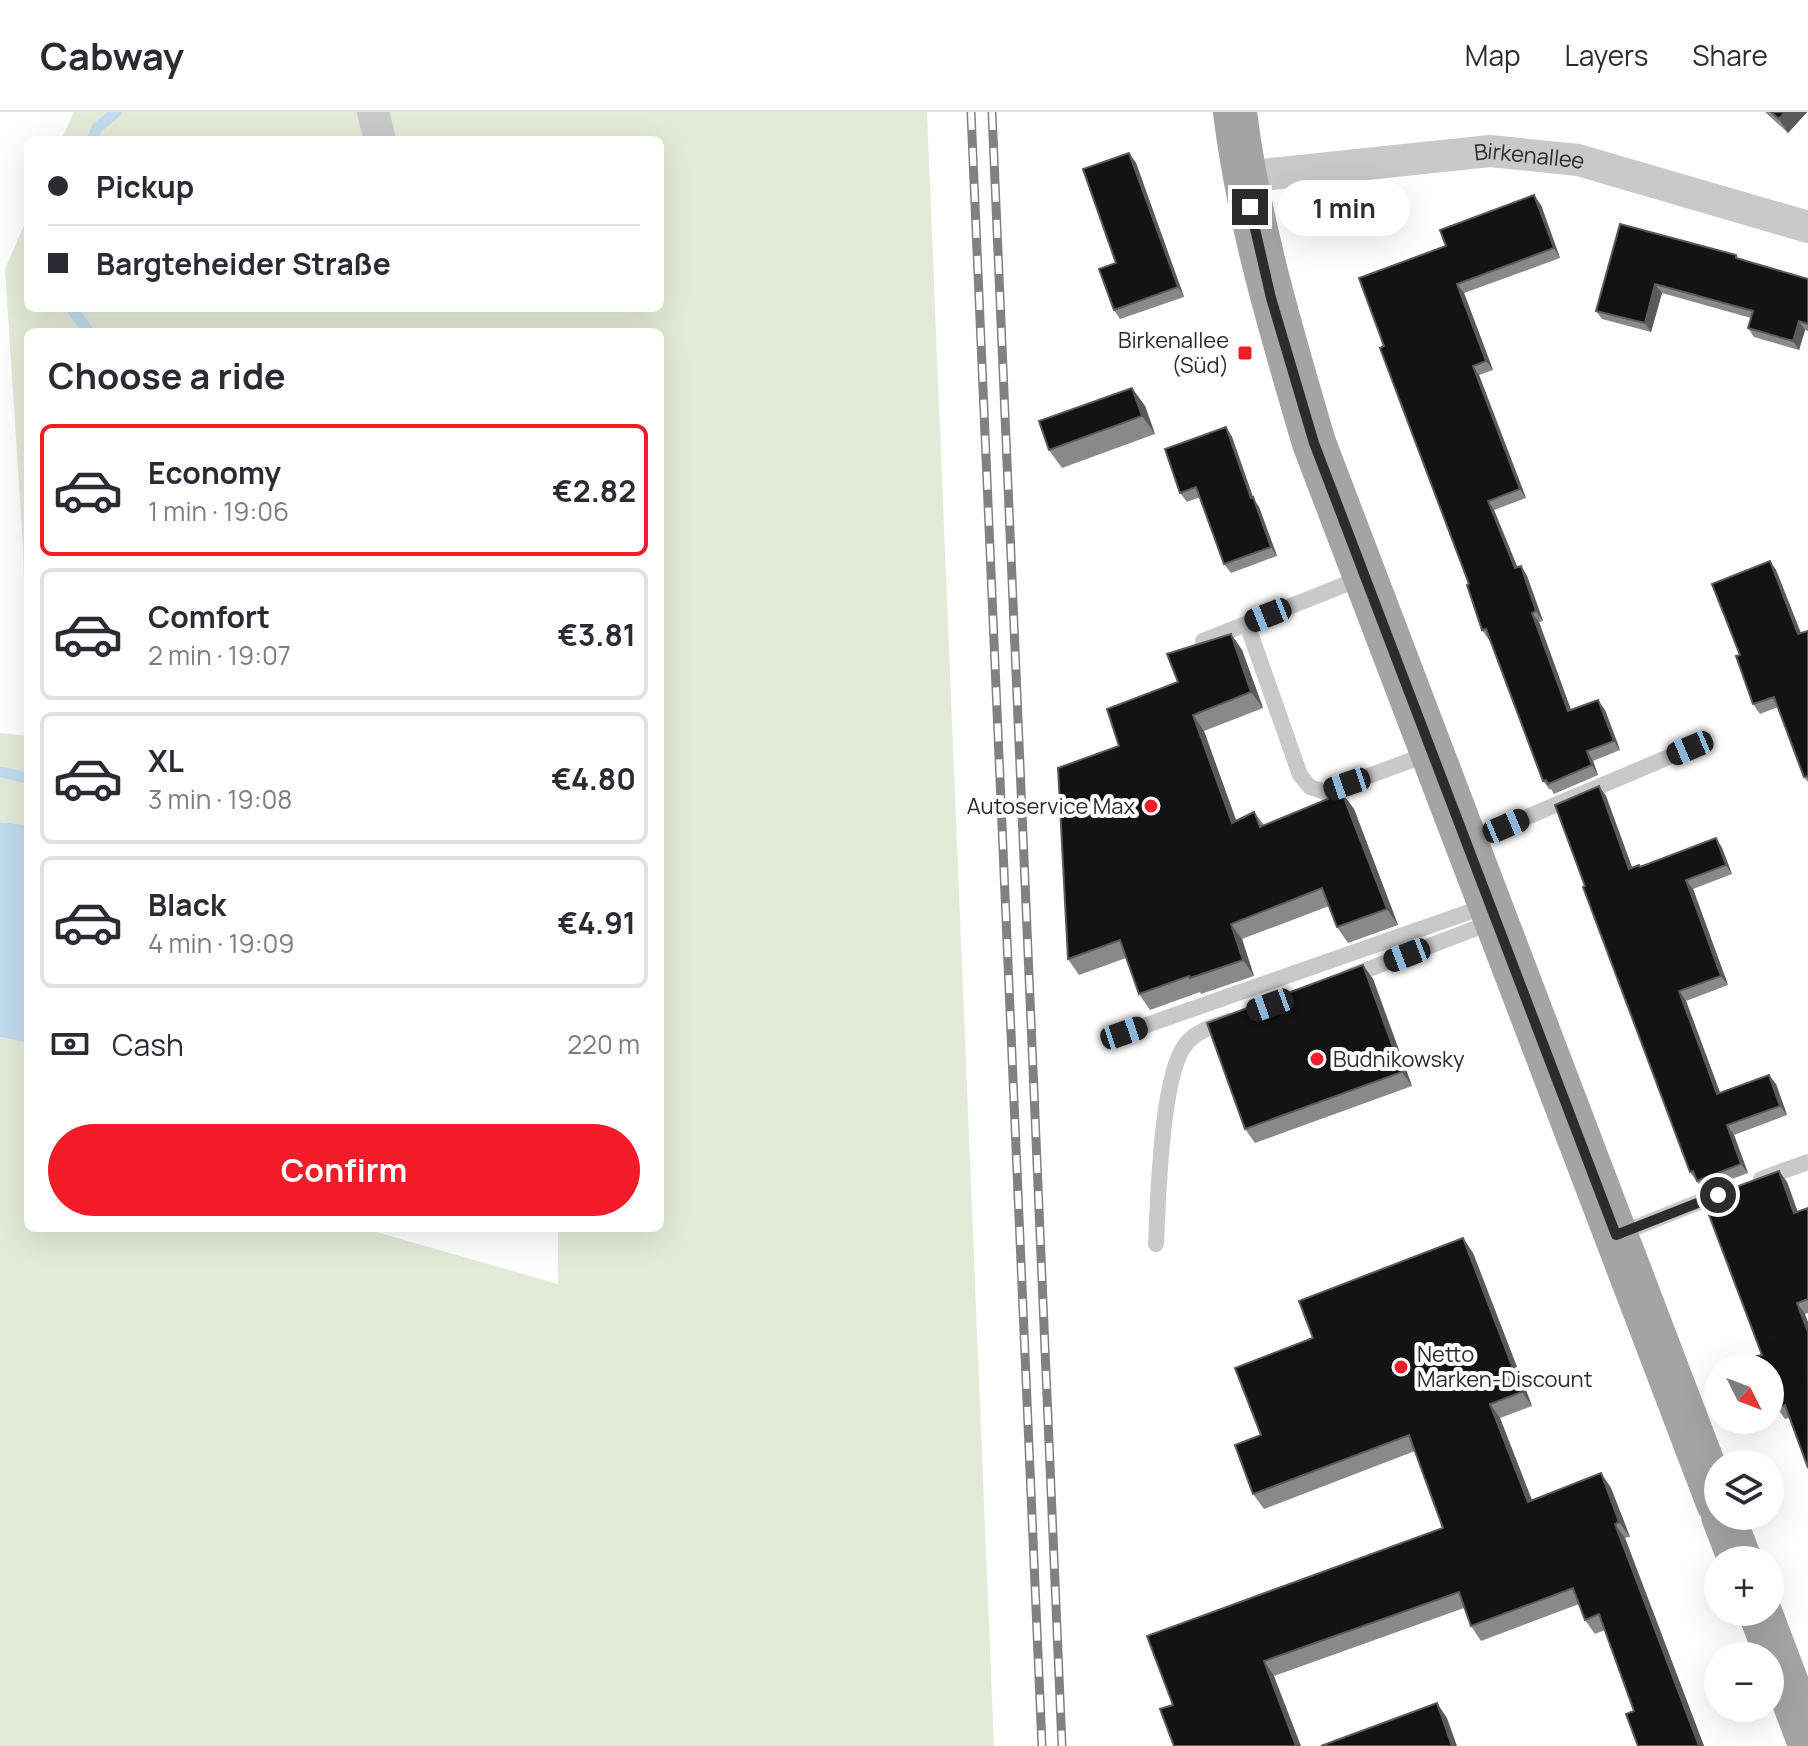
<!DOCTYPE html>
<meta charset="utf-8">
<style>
:root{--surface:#fff;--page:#f7f7f7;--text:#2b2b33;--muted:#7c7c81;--line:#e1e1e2;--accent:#f51c29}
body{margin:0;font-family:Manrope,sans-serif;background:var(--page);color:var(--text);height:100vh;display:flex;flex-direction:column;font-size:30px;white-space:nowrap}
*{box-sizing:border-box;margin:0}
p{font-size:26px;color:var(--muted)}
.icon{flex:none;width:44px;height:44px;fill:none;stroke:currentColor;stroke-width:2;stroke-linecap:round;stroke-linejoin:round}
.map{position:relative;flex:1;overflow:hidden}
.drawer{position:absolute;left:24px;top:216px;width:640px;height:904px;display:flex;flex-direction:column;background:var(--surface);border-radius:12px;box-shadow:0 8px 32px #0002}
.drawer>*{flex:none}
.top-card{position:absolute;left:24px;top:24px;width:640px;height:176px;border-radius:12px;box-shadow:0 8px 32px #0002;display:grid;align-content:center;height:176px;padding:0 24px;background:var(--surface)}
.needle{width:52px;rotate:132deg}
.buttons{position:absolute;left:1704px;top:1242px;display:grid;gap:16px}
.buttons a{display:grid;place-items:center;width:80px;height:80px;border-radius:50%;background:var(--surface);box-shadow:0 8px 32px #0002;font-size:40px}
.end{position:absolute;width:36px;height:36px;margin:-18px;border:10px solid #2c2c2c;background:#fff;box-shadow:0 0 0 4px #fff}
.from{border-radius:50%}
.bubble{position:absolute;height:56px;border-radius:28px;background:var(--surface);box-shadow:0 8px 32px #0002;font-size:26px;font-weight:700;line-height:56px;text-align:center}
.car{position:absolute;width:24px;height:48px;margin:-24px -12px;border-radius:10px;box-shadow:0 0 6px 2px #0007;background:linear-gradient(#222 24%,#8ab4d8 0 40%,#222 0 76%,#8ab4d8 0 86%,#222 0)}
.top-card b{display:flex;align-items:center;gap:28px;height:76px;font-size:30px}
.top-card b+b{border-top:2px solid var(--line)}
.top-card i{width:20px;height:20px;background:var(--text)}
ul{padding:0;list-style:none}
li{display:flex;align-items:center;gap:24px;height:132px;margin:0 16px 12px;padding:0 8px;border:4px solid var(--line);border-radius:12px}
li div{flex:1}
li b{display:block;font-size:30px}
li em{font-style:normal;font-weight:700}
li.active{border-color:var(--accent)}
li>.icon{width:72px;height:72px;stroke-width:1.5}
h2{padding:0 24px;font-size:36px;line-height:96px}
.pay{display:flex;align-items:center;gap:20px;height:88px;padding:0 24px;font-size:30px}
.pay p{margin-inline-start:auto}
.cta{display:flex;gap:16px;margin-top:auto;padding:16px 24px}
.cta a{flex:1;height:92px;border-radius:48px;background:var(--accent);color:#fff;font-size:32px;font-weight:700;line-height:92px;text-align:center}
header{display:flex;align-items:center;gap:48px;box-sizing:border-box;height:112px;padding:0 40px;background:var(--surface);border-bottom:2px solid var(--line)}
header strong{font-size:38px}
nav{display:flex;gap:44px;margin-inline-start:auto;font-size:28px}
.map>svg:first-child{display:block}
.green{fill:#e2ebd7}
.water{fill:#c1dcee}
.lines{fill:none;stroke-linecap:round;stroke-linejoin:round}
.stream{stroke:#c1dcee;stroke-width:11}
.service{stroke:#c9c9c9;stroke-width:16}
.minor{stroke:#c9c9c9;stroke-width:32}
.primary{stroke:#a4a4a4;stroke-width:44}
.rail-casing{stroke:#818181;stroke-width:9}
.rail{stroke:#fff;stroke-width:6;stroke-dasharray:18;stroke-linecap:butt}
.wall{fill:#898989}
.shaded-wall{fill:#5a5a5a}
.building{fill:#131313;stroke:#5a5a5a;stroke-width:2}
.route{stroke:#2c2c2c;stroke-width:10}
.poi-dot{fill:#f51c29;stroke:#fff;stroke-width:3}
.labels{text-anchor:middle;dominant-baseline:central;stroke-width:8;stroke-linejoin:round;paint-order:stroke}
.street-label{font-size:22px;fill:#2c2c2c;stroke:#fff}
.poi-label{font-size:22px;fill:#2c2c2c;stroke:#fff;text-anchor:end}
</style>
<header>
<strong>Cabway</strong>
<nav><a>Map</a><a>Layers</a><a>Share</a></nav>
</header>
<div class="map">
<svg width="1808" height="1634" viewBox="0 0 1808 1634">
<rect width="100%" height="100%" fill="#fff"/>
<path class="green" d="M74,0H927L994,1634H0V925L28,931V1116H362L558,1172V1116H660V220H266L255,217L250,220H28V606L23,435L5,157L28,104V196H660V28H61Z
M0,621L28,624V713L0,710Z"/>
<path class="water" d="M0,710L28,713V931L0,925Z"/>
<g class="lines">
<path class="stream" d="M92,28L97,16L116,0
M71,196L89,220
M0,660L28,666"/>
<path class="service" d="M1247,512L1300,663L1310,675L1325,680L1431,641
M1203,529L1364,465
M1468,730L1690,636
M1348,865L1495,809
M1124,921L1489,793
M1761,1067L1808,1050
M1619,1122L1724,1080
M1156,1132C1158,1089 1161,962 1186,932C1196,919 1214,914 1229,909"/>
<g class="minor">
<path d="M373,0L380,28"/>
<path id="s1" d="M1243,65L1490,39L1578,48L1808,115"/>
</g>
<path class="primary" d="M1235,0C1249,113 1282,222 1314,331L1718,1391
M1723,1404L1740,1448
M1760,1500L1808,1627"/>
<g class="rail-casing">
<path id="rail" d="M971,0L1042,1634
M992,0L1062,1634"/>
</g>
<use href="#rail" class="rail"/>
</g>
<path class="wall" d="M1765,0H1807L1788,21Z
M1129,41L1136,51L1184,185L1120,207L1114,198L1116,151Z
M1541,93L1560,146L1464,181L1493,258L1479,263L1526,386L1494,398L1517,455L1521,454L1527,464L1543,509L1539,510L1571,598H1605L1620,638L1593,649L1598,663L1554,682L1551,677L1550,678L1543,669L1490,527L1489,528L1482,518L1469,472L1384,234L1446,134Z
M1620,112L1736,143L1739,147L1808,167V219L1805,218L1799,238L1754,225L1748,216L1751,206L1662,181L1651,220L1602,207L1596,199Z
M1132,276L1145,294L1155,322L1062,356L1049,338Z
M1226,315L1232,325L1254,388L1259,395L1277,444L1231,461L1224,452L1200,385L1187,390L1180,381Z
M1770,449L1776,458L1801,521L1808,519V670L1804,665L1778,595L1760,602L1753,592L1740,543Z
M1231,522L1242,538L1263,596L1204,619L1236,709L1254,700L1264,713L1342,681L1354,697L1398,813L1348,831L1337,815L1329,794L1242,827L1254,864L1201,882L1200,880L1150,898L1139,882L1126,846L1079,863L1068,847L1119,634Z
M1599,674L1606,684L1632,756L1641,755L1716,726L1722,736L1732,762L1693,777L1728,873L1686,889L1720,981L1776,972L1787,1003L1734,1023L1748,1061L1703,1078L1690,1060L1585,774Z
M1363,853L1373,867L1412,974L1255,1031L1245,1017Z
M1779,1059L1787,1070L1798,1100L1808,1096V1201L1805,1202L1789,1306L1785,1307L1777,1296L1762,1243Z
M1463,1126L1473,1141L1532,1294L1500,1306L1532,1388L1601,1361L1611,1376L1630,1425L1625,1426L1704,1634H1638L1634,1599L1605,1518L1595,1522L1585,1508L1579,1492L1481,1529L1471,1514L1464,1496L1274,1564L1173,1593L1443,1416L1415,1339L1264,1397L1253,1382L1261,1323L1313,1226Z"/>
<path class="shaded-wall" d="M1785,0H1807L1788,21L1779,7Z
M1129,41L1136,51L1184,185L1178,175Z
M1534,83L1541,93L1560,146L1554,136Z
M1457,172L1464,181L1493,258L1486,249Z
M1655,172L1662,181L1651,220L1645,211Z
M1799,209L1805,218L1799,238L1793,229Z
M1473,254L1479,263L1526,386L1520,377Z
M1132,276L1145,294L1155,322L1142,304Z
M1226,315L1232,325L1254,388L1259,395L1277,444L1271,435L1251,386Z
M1488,389L1494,398L1522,466L1515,456Z
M1770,449L1776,458L1805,532L1798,522Z
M1521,454L1527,464L1543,509L1536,499Z
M1532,501L1539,510L1575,609L1568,599Z
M1231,522L1242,538L1263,596L1251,580Z
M1598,588L1605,598L1620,638L1614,629Z
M1193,603L1204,619L1243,727L1232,711Z
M1587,639L1593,649L1598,663L1592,653Z
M1599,674L1606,684L1636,766L1629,757Z
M1342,681L1354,697L1398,813L1387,797Z
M1716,726L1722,736L1732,762L1726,753Z
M1686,768L1693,777L1728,873L1721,864Z
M1231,812L1242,827L1254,864L1243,848Z
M1363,853L1373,867L1412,974L1402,960Z
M1679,879L1686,889L1724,991L1717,982Z
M1769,963L1776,972L1787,1003L1780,994Z
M1727,1013L1734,1023L1748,1061L1741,1052Z
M1779,1059L1787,1070L1802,1113L1794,1101Z
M1463,1126L1473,1141L1532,1294L1522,1280Z
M1797,1191L1805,1202L1808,1210V1220Z
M1490,1292L1500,1306L1538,1404L1528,1390Z
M1601,1361L1611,1376L1630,1425L1619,1410Z
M1615,1412L1625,1426L1704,1634H1699Z
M1264,1549L1274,1564L1301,1634H1296Z
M1437,1591L1447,1606L1457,1634H1452Z"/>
<path class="building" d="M1771,0H1785L1779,7Z
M1129,41L1178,175L1114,198L1099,157L1116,151L1083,57Z
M1534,83L1554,136L1457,172L1486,249L1473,254L1520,377L1488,389L1515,456L1521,454L1536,499L1532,501L1568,599L1598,588L1614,629L1587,639L1592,653L1548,672L1546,668L1543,669L1486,517L1482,518L1467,473L1469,472L1380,236L1384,234L1359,166L1446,134L1440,118Z
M1620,112L1736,143V146L1808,167V212L1799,209L1793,229L1748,216L1753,199L1655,172L1645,211L1596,199Z
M1132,276L1142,304L1049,338L1039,309Z
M1226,315L1251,386L1253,385L1271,435L1224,452L1196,375L1180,381L1165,337Z
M1770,449L1798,522L1808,519V664L1804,665L1774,585L1753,592L1736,544L1740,543L1712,472Z
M1231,522L1251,580L1193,603L1232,711L1254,700L1260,715L1342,681L1387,797L1337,815L1322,776L1231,812L1243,848L1190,866L1189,864L1139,882L1120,828L1068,847L1058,656L1119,634L1107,597L1178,570L1167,542Z
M1599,674L1629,757L1639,753L1640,755L1716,726L1726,753L1686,768L1721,864L1679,879L1717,982L1769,963L1780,994L1727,1013L1741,1052L1697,1069L1693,1059L1690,1060L1583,775L1585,774L1555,693Z
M1363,853L1402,960L1245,1017L1207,911Z
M1779,1059L1794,1101L1808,1096V1187L1797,1191L1808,1220V1356L1785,1293L1777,1296L1770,1279V1256H1761L1757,1244L1762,1243L1703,1087Z
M1463,1126L1522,1280L1490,1292L1528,1390L1601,1361L1619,1410L1615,1412L1699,1634H1638L1626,1602L1634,1599L1599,1502L1585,1508L1573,1476L1471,1514L1459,1480L1264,1549L1296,1634H1174L1160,1597L1173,1593L1147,1524L1443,1416L1409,1323L1253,1382L1235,1333L1261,1323L1235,1256L1313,1226L1299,1189Z
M1437,1591L1452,1634H1321Z"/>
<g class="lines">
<path class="route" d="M1250,95L1271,186L1314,331L1616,1123L1718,1083"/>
</g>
<g class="poi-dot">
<rect x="1237" y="233" width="16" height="16" rx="4"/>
<circle cx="1151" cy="694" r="8"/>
<circle cx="1317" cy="947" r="8"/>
<circle cx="1401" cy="1255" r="8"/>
</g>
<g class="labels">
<g class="street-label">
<text stroke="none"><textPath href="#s1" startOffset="288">Birkenallee</textPath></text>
</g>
<g class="poi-label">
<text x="1229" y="228">Birkenallee<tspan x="1229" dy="25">(Süd)</tspan></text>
<text x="1135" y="694">Autoservice Max</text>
<text x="1333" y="947" text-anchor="start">Budnikowsky</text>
<text x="1417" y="1242" text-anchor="start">Netto<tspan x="1417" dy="25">Marken-Discount</tspan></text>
</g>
</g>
</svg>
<div class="buttons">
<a><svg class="needle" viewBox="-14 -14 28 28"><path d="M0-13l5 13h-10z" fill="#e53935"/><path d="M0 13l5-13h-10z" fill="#7c7c81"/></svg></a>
<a><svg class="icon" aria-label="layers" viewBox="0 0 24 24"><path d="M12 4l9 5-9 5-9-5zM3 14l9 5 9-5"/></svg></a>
<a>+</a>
<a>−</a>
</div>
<i class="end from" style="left:1718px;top:1083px"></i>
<i class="end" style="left:1250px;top:95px"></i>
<div class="bubble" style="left:1278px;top:68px;width:132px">1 min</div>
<i class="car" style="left:1268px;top:503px;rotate:248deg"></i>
<i class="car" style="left:1690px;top:636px;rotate:247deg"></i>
<i class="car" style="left:1347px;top:672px;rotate:251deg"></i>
<i class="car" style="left:1506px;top:714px;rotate:67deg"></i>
<i class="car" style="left:1407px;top:843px;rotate:249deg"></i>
<i class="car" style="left:1270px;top:893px;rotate:250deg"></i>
<i class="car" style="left:1124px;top:921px;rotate:71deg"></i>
<div class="top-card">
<b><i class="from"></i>Pickup</b>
<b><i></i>Bargteheider Straße</b>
</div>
<section class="drawer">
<h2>Choose a ride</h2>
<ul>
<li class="active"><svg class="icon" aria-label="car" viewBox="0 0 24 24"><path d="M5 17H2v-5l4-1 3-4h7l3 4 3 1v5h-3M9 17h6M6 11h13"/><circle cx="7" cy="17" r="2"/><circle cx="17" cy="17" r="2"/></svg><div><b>Economy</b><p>1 min · 19:06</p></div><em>€2.82</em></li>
<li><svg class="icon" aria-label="car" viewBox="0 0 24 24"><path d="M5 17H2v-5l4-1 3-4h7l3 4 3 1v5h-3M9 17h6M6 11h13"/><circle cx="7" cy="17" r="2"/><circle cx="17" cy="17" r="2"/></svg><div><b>Comfort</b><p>2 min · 19:07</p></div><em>€3.81</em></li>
<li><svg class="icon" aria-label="car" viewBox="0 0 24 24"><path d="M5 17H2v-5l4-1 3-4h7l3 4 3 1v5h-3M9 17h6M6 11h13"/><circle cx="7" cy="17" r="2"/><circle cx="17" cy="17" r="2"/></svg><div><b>XL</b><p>3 min · 19:08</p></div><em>€4.80</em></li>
<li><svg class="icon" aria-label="car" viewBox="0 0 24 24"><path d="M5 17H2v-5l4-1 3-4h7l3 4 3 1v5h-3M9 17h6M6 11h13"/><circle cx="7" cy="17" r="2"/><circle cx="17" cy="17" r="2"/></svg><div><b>Black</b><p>4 min · 19:09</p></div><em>€4.91</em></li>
</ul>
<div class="pay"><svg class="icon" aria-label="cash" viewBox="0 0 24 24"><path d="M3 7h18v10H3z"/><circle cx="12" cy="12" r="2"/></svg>Cash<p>220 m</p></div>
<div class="cta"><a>Confirm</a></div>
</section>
</div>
